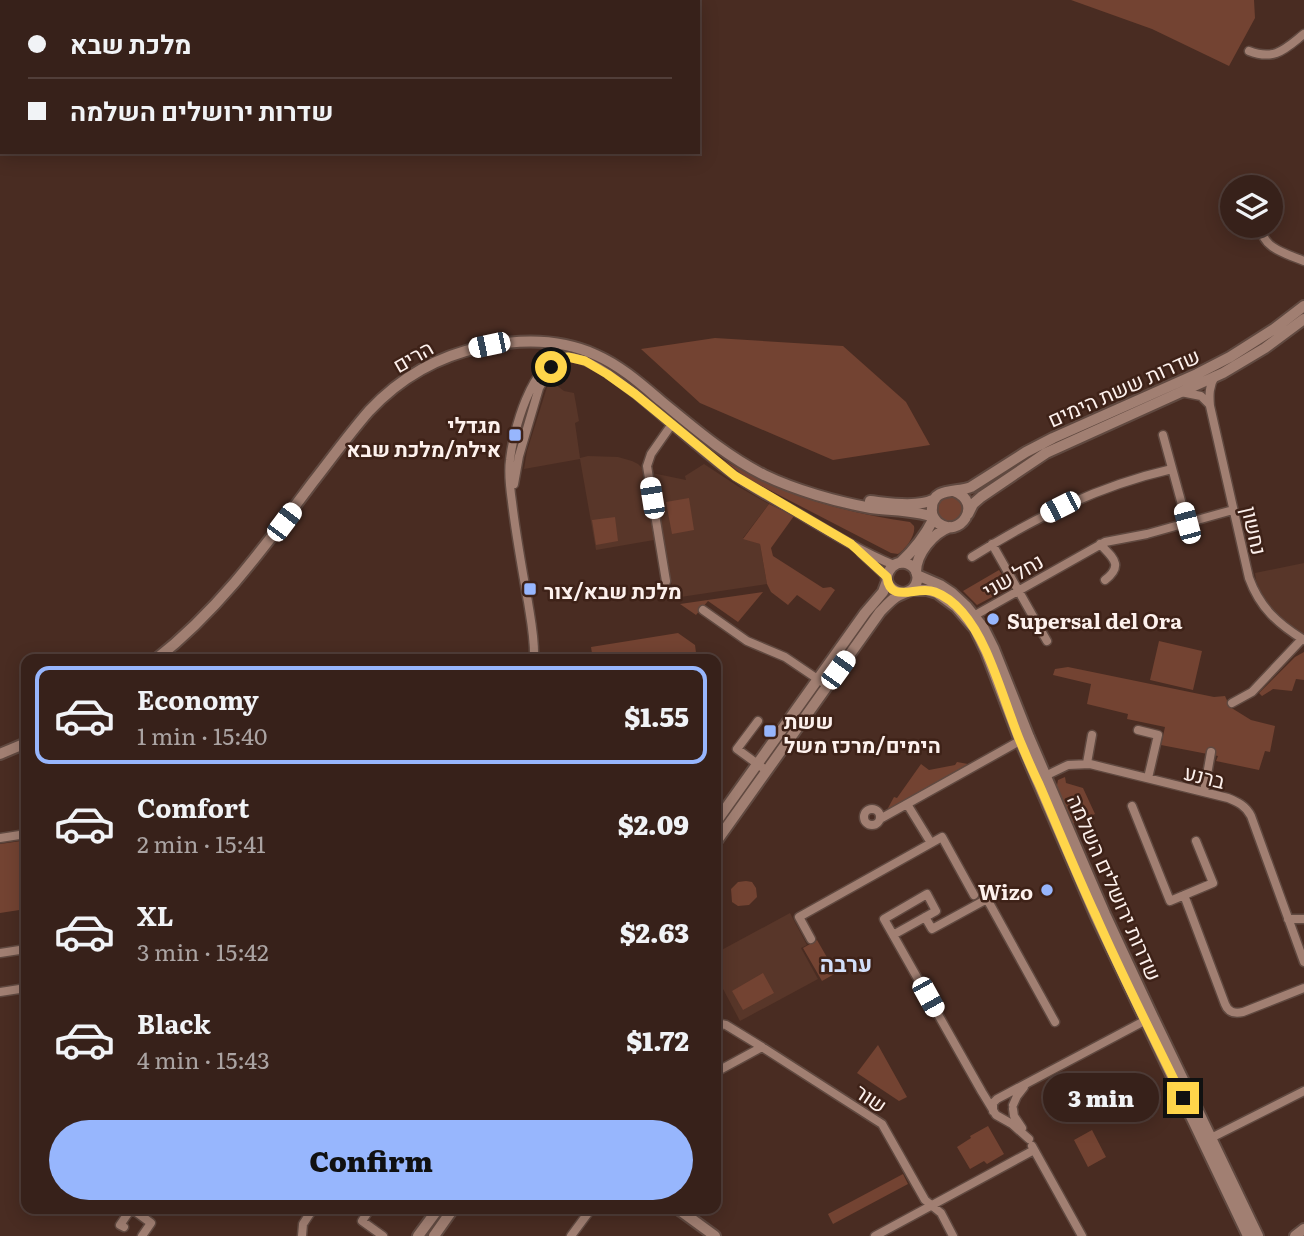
<!DOCTYPE html>
<meta charset="utf-8">
<style>
:root{--surface:#37211a;--page:#422e27;--text:#f1f3f6;--muted:#aaa3a2;--line:#513e39;--accent:#97b6fd}
body{margin:0;font-family:Literata,Heebo,serif;background:var(--page);color:var(--text);height:100vh;display:flex;flex-direction:column;font-size:26px;white-space:nowrap}
*{box-sizing:border-box;margin:0}
p{font-size:23px;color:var(--muted)}
.icon{flex:none;width:38px;height:38px;fill:none;stroke:currentColor;stroke-width:2;stroke-linecap:round;stroke-linejoin:round}
.map{position:relative;flex:1;overflow:hidden}
.sheet{position:absolute;left:21px;top:654px;width:700px;height:560px;display:flex;flex-direction:column;background:var(--surface);border-radius:14px;box-shadow:0 4px 18px #0003,0 0 0 2px var(--line)}
.sheet>*{flex:none}
.banner{position:absolute;left:0px;top:0px;width:700px;height:154px;box-shadow:0 4px 18px #0003,0 0 0 2px var(--line);display:grid;align-content:center;height:154px;padding:0 28px;background:var(--surface)}
.fabs{position:absolute;left:1220px;top:175px;display:grid;gap:14px}
.fabs a{display:grid;place-items:center;width:63px;height:63px;border-radius:50%;background:var(--surface);box-shadow:0 4px 18px #0003,0 0 0 2px var(--line);font-size:35px}
.end{position:absolute;width:32px;height:32px;margin:-16px;border:9px solid #ffd54a;background:#111;box-shadow:0 0 0 4px #111}
.from{border-radius:50%}
.bubble{position:absolute;height:49px;border-radius:24px;background:var(--surface);box-shadow:0 4px 18px #0003,0 0 0 2px var(--line);font-size:23px;font-weight:800;line-height:49px;text-align:center}
.car{position:absolute;width:21px;height:42px;margin:-21px -10px;border-radius:9px;box-shadow:0 0 5px 2px #0007;background:linear-gradient(#fff 24%,#345 0 40%,#fff 0 76%,#345 0 86%,#fff 0)}
.banner b{display:flex;align-items:center;gap:24px;height:66px;font-size:26px}
.banner b+b{border-top:2px solid var(--line)}
.banner i{width:18px;height:18px;background:var(--text)}
ul{padding:12px 0 0;list-style:none}
li{display:flex;align-items:center;gap:21px;height:98px;margin:0 14px 10px;padding:0 14px;border:4px solid transparent;border-radius:14px}
li div{flex:1}
li b{display:block;font-size:26px}
li em{font-style:normal;font-weight:800}
li.selected{border-color:var(--accent)}
li>.icon{width:63px;height:63px;stroke-width:1.5}
.button{display:flex;gap:14px;margin-top:auto;padding:14px 28px}
.button a{flex:1;height:80px;border-radius:42px;background:var(--accent);color:#111;font-size:28px;font-weight:800;line-height:80px;text-align:center}
.map>svg:first-child{display:block}
.built{fill:#583629}
.green{fill:#734332}
.lines{fill:none;stroke-linecap:round;stroke-linejoin:round}
.street-casing{stroke:#604940;stroke-width:11}
.secondary-casing{stroke:#604940;stroke-width:14}
.street{stroke:#a17f72;stroke-width:8}
.secondary{stroke:#a17f72;stroke-width:10}
.route{stroke:#ffd54a;stroke-width:9}
.poi-dot{fill:#97b6fd;stroke:#3e2218;stroke-width:2.5}
.labels{text-anchor:middle;dominant-baseline:central;stroke-width:5;stroke-linejoin:round;paint-order:stroke}
.street-label{font-size:21px;fill:#fdf1ed;stroke:#3e2218}
.poi-label{font-size:21px;font-weight:bold;fill:#fdf1ed;stroke:#3e2218;text-anchor:start}
.neighbourhood-label{font-size:23px;font-weight:bold;fill:#d2dffa;stroke:#3e2218}
</style>
<div class="map">
<svg width="1304" height="1236" viewBox="0 0 1304 1236">
<rect width="100%" height="100%" fill="#492c22"/>
<path class="built" d="M551,381L564,391L574,393L579,421L575,423L580,458L588,456L618,457L632,461L638,464L642,468L654,540L596,550L580,459L524,469L527,451L548,384Z
M704,464L739,487L769,504L743,538L760,544L767,584L674,598L652,473L686,480L685,476Z
M1304,563V635L1283,622L1271,610L1262,597L1256,580L1255,573Z
M790,913L807,945L801,948L818,979L740,1021L722,987L716,990V953Z"/>
<path class="green" d="M1071,0H1254L1255,18L1229,66L1152,29Z
M715,338L843,346L906,402L930,445L833,460L700,403L641,349Z
M722,459C738,468 753,477 770,484C814,504 862,515 910,522L914,526C916,535 906,549 898,554L891,553L748,479Z
M941,495H959L966,512L964,518L947,525L934,512Z
M689,498L694,530L672,534L666,502Z
M769,504L794,516L771,548L773,556L823,588L831,587L835,590L820,611L797,595L788,605L771,592L767,584L760,544L743,539Z
M615,517L618,541L596,545L592,520Z
M999,570L1009,586L1007,589L977,605L963,591Z
M763,592L738,622L708,601L696,615L680,604Z
M678,633L695,645L697,660H593L591,647Z
M1159,641L1202,651L1193,690L1150,680Z
M1304,652V680L1296,679L1292,691L1273,689L1262,696L1259,693L1295,657Z
M1068,667L1214,697L1225,696L1230,707L1251,720L1275,726L1270,752L1265,751L1259,770L1216,761L1218,756L1161,745L1165,727L1127,719L1128,714L1087,704L1091,684L1053,675L1055,669Z
M957,762L968,764L889,809L888,808L894,797L897,798L921,764L929,770L955,765Z
M1065,777L1066,783L1083,788L1095,814L1072,824L1056,790L1058,780Z
M21,841L26,874V909L0,913V844Z
M746,881L752,882L756,888L757,897L749,905L738,906L732,902L731,889L738,882Z
M817,940L836,973L822,981L803,948Z
M763,973L774,993L743,1010L732,991Z
M878,1045L907,1097L899,1101L857,1073Z
M988,1126L1004,1154L987,1164L984,1161L970,1169L957,1147L971,1138L970,1136Z
M1092,1130L1106,1157L1088,1167L1074,1140Z
M903,1174L908,1184L833,1224L828,1214Z"/>
<g class="lines">
<g class="street-casing">
<path id="street" d="M1249,51C1275,61 1285,49 1304,34
M1264,187V185
M1261,226C1261,248 1287,254 1304,261
M1215,376C1209,386 1209,395 1210,406L1249,578C1260,608 1278,624 1304,640
M1181,392L1201,396L1209,404
M1163,435L1187,523
M514,484L519,456L539,388L549,370
M992,544L1047,641
M1100,544C1113,558 1124,565 1105,580
M861,553L887,577
M972,557C1036,517 1098,486 1172,469
M666,581L647,466L651,454L672,424
M703,610L747,641L785,657L822,682
M970,618L1105,542L1147,534L1233,510
M534,660C535,640 531,621 528,602C522,569 516,536 512,502C510,488 508,474 510,460C513,432 531,362 564,357C587,354 621,383 638,396C668,421 697,447 728,471C749,487 773,499 796,512C828,531 860,551 894,565
M1232,703L1252,692L1302,639
M758,721L737,749L767,771
M1138,730L1158,735L1148,778
M1087,763L1092,735
M1043,777L1068,765L1090,764L1228,798C1238,802 1246,806 1251,816L1304,962
M1204,792L1211,752
M907,804L931,843
M1132,806L1170,901L1213,883L1196,841
M864 817a8 8 0 1 1 16 0a8 8 0 1 1-16 0Z
M880,819L1025,738
M0,838L26,834
M1184,895L1225,1004C1228,1012 1234,1014 1243,1012L1304,988
M925,917L932,929L987,899L1055,1022
M1288,919H1304
M893,935L936,911L927,894L884,919L982,1092L996,1115L1012,1124L1029,1139
M811,939L799,917L942,837L974,895
M0,953L26,949
M0,992L26,988
M716,1023L726,1025L762,1047L716,1072
M762,1047L882,1124L925,1200L941,1213L953,1236
M1013,1105L1017,1096L1024,1087
M1013,1109L1014,1116L1022,1128
M993,1111V1103L997,1099L1150,1018
M1207,1140L1304,1091
M1032,1146L1082,1236
M132,1209L151,1223L142,1236
M370,1209L362,1221L383,1236
M124,1227L120,1225L131,1209
M302,1236L303,1224L313,1209
M571,1236L591,1209
M875,1236L1034,1150"/>
</g>
<g class="secondary-casing">
<path id="secondary" d="M954,491C985,503 959,540 938,523C934,519 931,514 932,508C932,487 957,493 971,487L1026,452L1053,438L1197,374L1230,357L1274,329L1304,306
M870,501C889,503 917,508 935,499
M968,514L973,504L981,497L1046,453L1223,373L1265,348L1304,319
M900,563C914,550 926,534 934,518
M916,572C916,554 933,533 950,527
M917,575L940,585L952,593L967,607L983,627L994,649L1029,737L1105,914L1153,1017L1258,1236
M911,590H927L937,593L956,607L975,629L986,652L1020,741L1096,917L1248,1236
M155,660C219,610 265,546 313,482C331,459 349,434 369,411C399,379 438,356 482,347C520,339 561,339 596,355C621,366 641,384 661,401C694,428 726,456 764,475C795,490 837,502 871,508C891,511 914,510 933,517
M0,754L26,743
M716,822L865,613L883,592L887,581
M716,842L880,612C885,607 890,601 896,597C904,592 915,592 917,581C921,564 897,555 889,571C882,583 893,592 904,593
M678,1209L715,1236
M418,1236L438,1209
M434,1236L453,1209
M1295,1236L1304,1229"/>
</g>
<use href="#street" class="street"/>
<use href="#secondary" class="secondary"/>
</g>
<g class="lines">
<path class="route" d="M551,367L561,358L568,357L585,361L607,374L635,394L735,476L851,544L887,577C890,605 917,585 935,592C959,601 976,629 986,651C999,680 1008,711 1020,741C1026,755 1032,770 1039,784C1058,828 1076,873 1096,916C1123,978 1154,1038 1183,1098"/>
</g>
<g class="poi-dot">
<rect x="508" y="428" width="14" height="14" rx="3.5"/>
<rect x="523" y="582" width="14" height="14" rx="3.5"/>
<circle cx="993" cy="619" r="7"/>
<rect x="763" y="724" width="14" height="14" rx="3.5"/>
<circle cx="1047" cy="890" r="7"/>
</g>
<g class="labels">
<g class="street-label">
<text transform="translate(412 355) rotate(-30)">הרים</text>
<text transform="translate(1123 386) rotate(-24)">שדרות ששת הימים</text>
<text transform="translate(1256 530) rotate(77)">נחשון</text>
<text transform="translate(1012 574) rotate(-30)">נחל שני</text>
<text transform="translate(1205 775) rotate(14)">ברנע</text>
<text transform="translate(1116 887) rotate(66)">שדרות ירושלים השלמה</text>
<text transform="translate(872 1097) rotate(34)">שור</text>
</g>
<g class="poi-label">
<text x="501" y="423" text-anchor="end">מגדלי<tspan x="501" dy="24">אילת/מלכת שבא</tspan></text>
<text x="544" y="589">מלכת שבא/צור</text>
<text x="1007" y="619">Supersal del Ora</text>
<text x="784" y="719">ששת<tspan x="784" dy="24">הימים/מרכז משל</tspan></text>
<text x="1033" y="890" text-anchor="end">Wizo</text>
</g>
<g class="neighbourhood-label">
<text x="846" y="962">ערבה</text>
</g>
</g>
</svg>
<div class="fabs">
<a><svg class="icon" aria-label="layers" viewBox="0 0 24 24"><path d="M12 4l9 5-9 5-9-5zM3 14l9 5 9-5"/></svg></a>
</div>
<i class="end from" style="left:551px;top:367px"></i>
<i class="end" style="left:1183px;top:1098px"></i>
<div class="bubble" style="left:1043px;top:1073px;width:116px">3 min</div>
<i class="car" style="left:489px;top:345px;rotate:258deg"></i>
<i class="car" style="left:652px;top:498px;rotate:351deg"></i>
<i class="car" style="left:1060px;top:507px;rotate:243deg"></i>
<i class="car" style="left:284px;top:522px;rotate:37deg"></i>
<i class="car" style="left:1187px;top:523px;rotate:345deg"></i>
<i class="car" style="left:838px;top:670px;rotate:36deg"></i>
<i class="car" style="left:928px;top:997px;rotate:151deg"></i>
<div class="banner">
<b><i class="from"></i>מלכת שבא</b>
<b><i></i>שדרות ירושלים השלמה</b>
</div>
<section class="sheet">
<ul>
<li class="selected"><svg class="icon" aria-label="car" viewBox="0 0 24 24"><path d="M5 17H2v-5l4-1 3-4h7l3 4 3 1v5h-3M9 17h6M6 11h13"/><circle cx="7" cy="17" r="2"/><circle cx="17" cy="17" r="2"/></svg><div><b>Economy</b><p>1 min · 15:40</p></div><em>$1.55</em></li>
<li><svg class="icon" aria-label="car" viewBox="0 0 24 24"><path d="M5 17H2v-5l4-1 3-4h7l3 4 3 1v5h-3M9 17h6M6 11h13"/><circle cx="7" cy="17" r="2"/><circle cx="17" cy="17" r="2"/></svg><div><b>Comfort</b><p>2 min · 15:41</p></div><em>$2.09</em></li>
<li><svg class="icon" aria-label="car" viewBox="0 0 24 24"><path d="M5 17H2v-5l4-1 3-4h7l3 4 3 1v5h-3M9 17h6M6 11h13"/><circle cx="7" cy="17" r="2"/><circle cx="17" cy="17" r="2"/></svg><div><b>XL</b><p>3 min · 15:42</p></div><em>$2.63</em></li>
<li><svg class="icon" aria-label="car" viewBox="0 0 24 24"><path d="M5 17H2v-5l4-1 3-4h7l3 4 3 1v5h-3M9 17h6M6 11h13"/><circle cx="7" cy="17" r="2"/><circle cx="17" cy="17" r="2"/></svg><div><b>Black</b><p>4 min · 15:43</p></div><em>$1.72</em></li>
</ul>
<div class="button"><a>Confirm</a></div>
</section>
</div>
